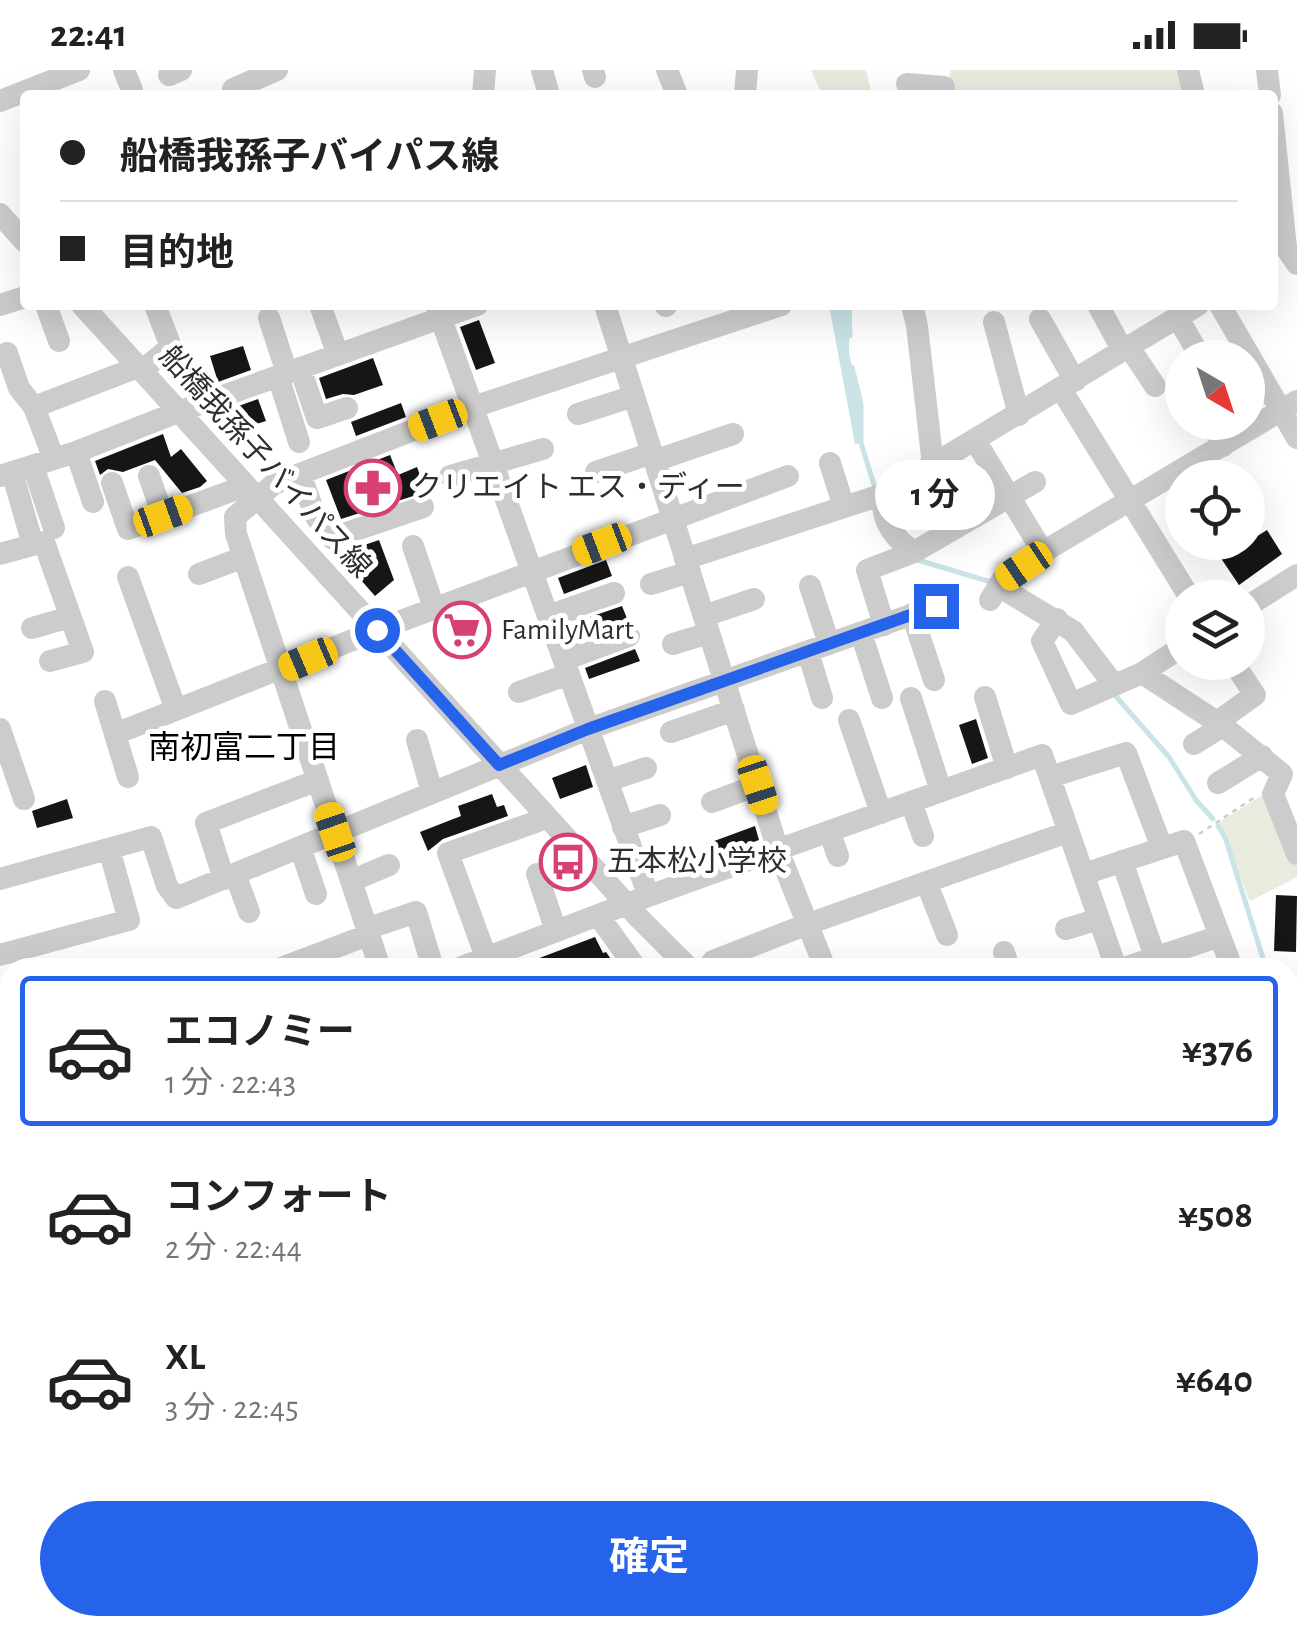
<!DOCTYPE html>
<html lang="ja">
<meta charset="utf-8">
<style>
:root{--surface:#fff;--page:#f2f2f2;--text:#222;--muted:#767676;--line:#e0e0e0;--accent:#2563eb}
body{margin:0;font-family:"Alegreya Sans","Noto Sans JP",sans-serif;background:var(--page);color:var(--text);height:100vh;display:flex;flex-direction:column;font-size:38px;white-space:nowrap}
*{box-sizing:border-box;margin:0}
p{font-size:32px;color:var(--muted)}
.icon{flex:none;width:55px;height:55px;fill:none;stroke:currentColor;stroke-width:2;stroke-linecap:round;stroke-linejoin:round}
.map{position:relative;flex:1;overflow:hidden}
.sheet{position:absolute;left:0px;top:888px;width:1298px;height:678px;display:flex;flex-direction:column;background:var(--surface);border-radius:30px 30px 0 0;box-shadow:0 10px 40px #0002}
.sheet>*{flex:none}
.top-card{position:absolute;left:20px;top:20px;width:1258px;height:220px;border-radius:10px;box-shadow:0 10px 40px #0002;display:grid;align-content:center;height:220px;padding:0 40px;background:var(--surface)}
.needle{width:65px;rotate:141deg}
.tools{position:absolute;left:1165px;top:270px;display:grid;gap:20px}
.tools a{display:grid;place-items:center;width:100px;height:100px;border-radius:50%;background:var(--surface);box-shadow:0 10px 40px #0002;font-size:50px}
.end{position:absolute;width:45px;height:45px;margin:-22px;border:12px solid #2563eb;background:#fff;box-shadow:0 0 0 5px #fff}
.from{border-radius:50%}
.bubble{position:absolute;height:70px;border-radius:35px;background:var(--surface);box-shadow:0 10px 40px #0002;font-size:32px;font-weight:700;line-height:70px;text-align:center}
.car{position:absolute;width:30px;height:60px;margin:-30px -15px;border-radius:12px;box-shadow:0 0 8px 2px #0007;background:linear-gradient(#f5c518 24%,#345 0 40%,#f5c518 0 76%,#345 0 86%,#f5c518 0)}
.top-card b{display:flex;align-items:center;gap:35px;height:95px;font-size:38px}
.top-card b+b{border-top:2px solid var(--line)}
.top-card i{width:25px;height:25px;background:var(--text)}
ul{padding:18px 0 0;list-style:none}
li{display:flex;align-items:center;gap:30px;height:150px;margin:0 20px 15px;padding:0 20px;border:5px solid transparent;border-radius:10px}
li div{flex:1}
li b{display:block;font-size:38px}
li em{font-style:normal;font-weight:700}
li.current{border-color:var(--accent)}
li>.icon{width:90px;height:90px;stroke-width:1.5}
.primary-button{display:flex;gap:20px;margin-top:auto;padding:20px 40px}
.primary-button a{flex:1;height:115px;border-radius:60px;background:var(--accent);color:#fff;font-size:40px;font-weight:700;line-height:115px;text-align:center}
.status{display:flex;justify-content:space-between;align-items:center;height:70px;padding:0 50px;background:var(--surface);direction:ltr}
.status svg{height:28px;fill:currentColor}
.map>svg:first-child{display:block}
.green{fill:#e8ebde}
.water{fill:#c9e3e7}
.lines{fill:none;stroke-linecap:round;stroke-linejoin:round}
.stream{stroke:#c9e3e7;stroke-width:5}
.building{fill:#161616}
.path{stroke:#ccc;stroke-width:2.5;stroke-dasharray:5 5;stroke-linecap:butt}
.minor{stroke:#ccc;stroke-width:22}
.route{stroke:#2563eb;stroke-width:12}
.labels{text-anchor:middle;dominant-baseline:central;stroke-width:10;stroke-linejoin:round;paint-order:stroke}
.street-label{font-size:30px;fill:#2f2f2f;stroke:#fff}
.poi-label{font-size:30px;fill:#2f2f2f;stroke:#fff;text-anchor:start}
.neighbourhood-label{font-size:32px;fill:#000;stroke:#fff}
</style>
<div class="status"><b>22:41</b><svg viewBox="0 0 49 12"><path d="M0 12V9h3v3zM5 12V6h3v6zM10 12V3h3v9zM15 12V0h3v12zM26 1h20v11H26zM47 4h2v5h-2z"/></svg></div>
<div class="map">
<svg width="1297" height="1564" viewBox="0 0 1297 1564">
<rect width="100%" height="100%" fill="#fff"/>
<path class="green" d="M811,0H866L872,25H822Z
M950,0H1183L1189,25H948Z
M1266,723L1297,797V807L1250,831L1218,753Z"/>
<path class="water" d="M829,235L850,237L849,283L861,334V373L855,374Z"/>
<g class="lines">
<path class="stream" d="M849,235L850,266
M852,297L861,334V373L875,418
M918,490L991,512
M1113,623L1169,687L1196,730L1213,749
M1218,756L1225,767L1266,898
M1288,941L1297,950"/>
</g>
<path class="building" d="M479,250L495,293L476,300L460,257Z
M243,276L251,300L218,312L210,286Z
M373,288L383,315L354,325L343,324L326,329L319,308Z
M258,329L266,351L227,363L219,343Z
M401,333L406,347L356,366L351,352Z
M163,364L171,387L181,379L207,411L200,417L182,423L155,390L123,402L108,399L100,405L95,391Z
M390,385L398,405L417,397L426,422L341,449L326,410Z
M1267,460L1282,484L1239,515L1216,481L1229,472H1237L1240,477Z
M379,470L394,510L375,526L338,484Z
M606,490L612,506L564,524L558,508Z
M622,536L628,551L595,563L590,547Z
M466,543L479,580L459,587L448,549Z
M635,579L640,591L589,609L585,598Z
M976,649L988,688L972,694L959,655Z
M586,695L593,717L560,729L552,708Z
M492,724L497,737L504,735L508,746L443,769L428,781L420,762L461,746L458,736Z
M67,729L73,748L37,758L32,741Z
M755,756L759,770L711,788L706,774Z
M1276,825L1297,826L1296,882L1274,881Z
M595,867L603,883L606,882L617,898H513Z"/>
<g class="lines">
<path class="path" d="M1199,764L1255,727
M919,1555L922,1564"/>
<path class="minor" d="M124,0L132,20
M542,0L549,25
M593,0L595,7
M667,0L677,25
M1188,0L1194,25
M1267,0L1270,25
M169,5L181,0
M907,14L944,17
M233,19L277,0
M483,25L485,0
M745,25L747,0
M0,31L79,0
M1272,43L1286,178L1297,194
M0,144L25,172
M0,235L25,227
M46,235L59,271
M82,235L640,849L689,898
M320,235L338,285
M436,235L645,816
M605,235L778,780L825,898
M665,235L666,236
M912,235L917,256L933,395
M1098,235L1123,281
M1220,235L1297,368
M269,248L287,303
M1178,248L1201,288
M1040,249L1075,311
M994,252L1019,345
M1129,277L1155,316
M7,283L19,318L34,337L138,297
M300,298L317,348L347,338
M141,301L171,277L155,235
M278,306L299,372
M1061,319L1190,528
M34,337L54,389
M578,344L634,326
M1210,352L1223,376
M975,370L1043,482
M76,382L93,432
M654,391L733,364
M830,393L844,437
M33,396L54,458
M12,402L33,475L44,472L83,582L50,591
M596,402L652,383
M300,404L316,447L332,468L423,437
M0,406L76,382L178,342L477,235
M149,406L163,446
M450,406L543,379
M112,413L128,459L245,416
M884,424C879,450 894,468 914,482
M413,476L434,538
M0,484L33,475
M685,489L884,424L1198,235
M199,504L244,487
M128,507L176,640
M651,514L690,502
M810,516L829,574
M998,516L1073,561L1114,615
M990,530L1003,509L1043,482L1297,331
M1248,536L1297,505
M571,538L582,571
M912,544L934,610
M548,546L614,523
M704,546L754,529
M1057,549L1042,571L1071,634L1142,603L1182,577
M884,555L867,500L914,482L1035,412
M32,558L70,547
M861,563L882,628
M673,574L709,563
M808,582L822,628
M564,590L629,566
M1142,603L1223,656L1282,704L1273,724L1297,784
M519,622L569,604
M985,627L1007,698
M911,628L941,721
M105,631L128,707
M849,650L881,743
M1217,652L1255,625L1233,592
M0,659L24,729
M671,662L734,640
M115,664L393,554L788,406
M417,670L432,722
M1194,674L1223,656
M1050,707L1126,683L1162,778
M607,711L646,698
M1218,713L1262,686
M712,732L758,715
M911,732L923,766
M623,757L660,745
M829,761L838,786
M300,777L316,824
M1122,791L1155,887
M235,804L249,842
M537,804L556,861
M1084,804L1184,771L1232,898
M0,809L151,767L167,816L176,828L588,659L936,536
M224,809L206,753L318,710
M351,811L389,795
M927,814L947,865
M598,845L636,898
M1066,859L1099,849
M1004,882L1009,898
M0,885L129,850L109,779
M486,887L448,783L547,748
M281,898L368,865L372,857L416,842L433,898
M380,898L236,464L235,447L274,414L473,337L781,235
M459,898L643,828L1042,685L1116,898
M708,898L713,891L808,854L1068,762
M1124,898L1220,866
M1288,1016L1297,1013
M0,1033L10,1030
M0,1179L10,1176
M1288,1207L1297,1203
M0,1224L10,1221
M0,1335L10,1331
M1288,1339L1297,1344
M1288,1404L1297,1405
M1288,1438L1297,1439
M0,1497L10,1525
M21,1555L24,1564
M480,1555L483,1564
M538,1555L541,1564
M844,1555L847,1564
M143,1564L171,1555"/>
</g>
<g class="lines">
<path class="route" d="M377,560L499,695L588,659L936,536"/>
</g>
<defs>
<g id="pharmacy-ring" transform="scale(2.875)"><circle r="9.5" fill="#fff" stroke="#d74074" stroke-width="1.5"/><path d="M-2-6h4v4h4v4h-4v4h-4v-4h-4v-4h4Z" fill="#d74074"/></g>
<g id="supermarket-ring" transform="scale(2.875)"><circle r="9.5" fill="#fff" stroke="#d74074" stroke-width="1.5"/><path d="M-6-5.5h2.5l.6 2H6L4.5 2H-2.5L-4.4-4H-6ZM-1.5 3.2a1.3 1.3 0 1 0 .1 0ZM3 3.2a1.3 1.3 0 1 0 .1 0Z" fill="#d74074"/></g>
<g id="bus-ring" transform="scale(2.875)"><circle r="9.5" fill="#fff" stroke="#d74074" stroke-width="1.5"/><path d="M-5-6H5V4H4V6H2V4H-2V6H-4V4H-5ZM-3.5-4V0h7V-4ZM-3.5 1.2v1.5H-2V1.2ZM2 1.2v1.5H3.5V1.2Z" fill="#d74074"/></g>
</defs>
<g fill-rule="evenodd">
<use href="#pharmacy-ring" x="373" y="418"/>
<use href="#supermarket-ring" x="462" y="560"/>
<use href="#bus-ring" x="568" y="792"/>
</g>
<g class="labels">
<g class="street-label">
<text transform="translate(265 392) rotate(48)">船橋我孫子バイパス線</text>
</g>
<g class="poi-label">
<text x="412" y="418">クリエイト エス・ディー</text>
<text x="501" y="560">FamilyMart</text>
<text x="607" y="792">五本松小学校</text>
</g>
<g class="neighbourhood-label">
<text x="244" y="678">南初富二丁目</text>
</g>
</g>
</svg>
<div class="tools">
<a><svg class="needle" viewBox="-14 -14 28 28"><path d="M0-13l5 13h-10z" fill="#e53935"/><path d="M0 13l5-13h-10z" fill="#767676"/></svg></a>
<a><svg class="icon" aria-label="locate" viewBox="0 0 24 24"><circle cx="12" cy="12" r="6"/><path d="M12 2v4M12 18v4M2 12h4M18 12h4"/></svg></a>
<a><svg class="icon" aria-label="layers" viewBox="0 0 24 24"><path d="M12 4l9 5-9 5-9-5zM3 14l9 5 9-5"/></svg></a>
</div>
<i class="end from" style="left:377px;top:560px"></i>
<i class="end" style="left:936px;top:536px"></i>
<div class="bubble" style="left:875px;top:390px;width:120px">1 分</div>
<i class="car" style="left:438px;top:350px;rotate:249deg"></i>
<i class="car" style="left:163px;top:446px;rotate:70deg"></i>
<i class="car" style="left:602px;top:474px;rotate:249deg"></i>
<i class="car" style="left:1024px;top:496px;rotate:236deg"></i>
<i class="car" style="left:308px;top:589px;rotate:247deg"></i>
<i class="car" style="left:758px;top:715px;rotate:162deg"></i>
<i class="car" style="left:335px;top:762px;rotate:341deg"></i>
<div class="top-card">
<b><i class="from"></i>船橋我孫子バイパス線</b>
<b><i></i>目的地</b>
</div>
<section class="sheet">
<ul>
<li class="current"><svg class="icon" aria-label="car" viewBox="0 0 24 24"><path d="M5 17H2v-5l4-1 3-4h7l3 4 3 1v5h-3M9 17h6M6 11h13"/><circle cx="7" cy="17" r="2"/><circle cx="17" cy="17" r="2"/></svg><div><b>エコノミー</b><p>1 分 · 22:43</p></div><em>¥376</em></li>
<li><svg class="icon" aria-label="car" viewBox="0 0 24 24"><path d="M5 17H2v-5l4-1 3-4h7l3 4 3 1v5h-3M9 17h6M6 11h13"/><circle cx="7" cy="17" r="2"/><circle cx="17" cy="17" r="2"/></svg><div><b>コンフォート</b><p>2 分 · 22:44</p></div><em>¥508</em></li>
<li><svg class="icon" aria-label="car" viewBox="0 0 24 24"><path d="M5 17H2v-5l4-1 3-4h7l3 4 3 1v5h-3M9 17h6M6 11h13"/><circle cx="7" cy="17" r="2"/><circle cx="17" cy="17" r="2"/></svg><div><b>XL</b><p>3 分 · 22:45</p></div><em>¥640</em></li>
</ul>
<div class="primary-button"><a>確定</a></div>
</section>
</div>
